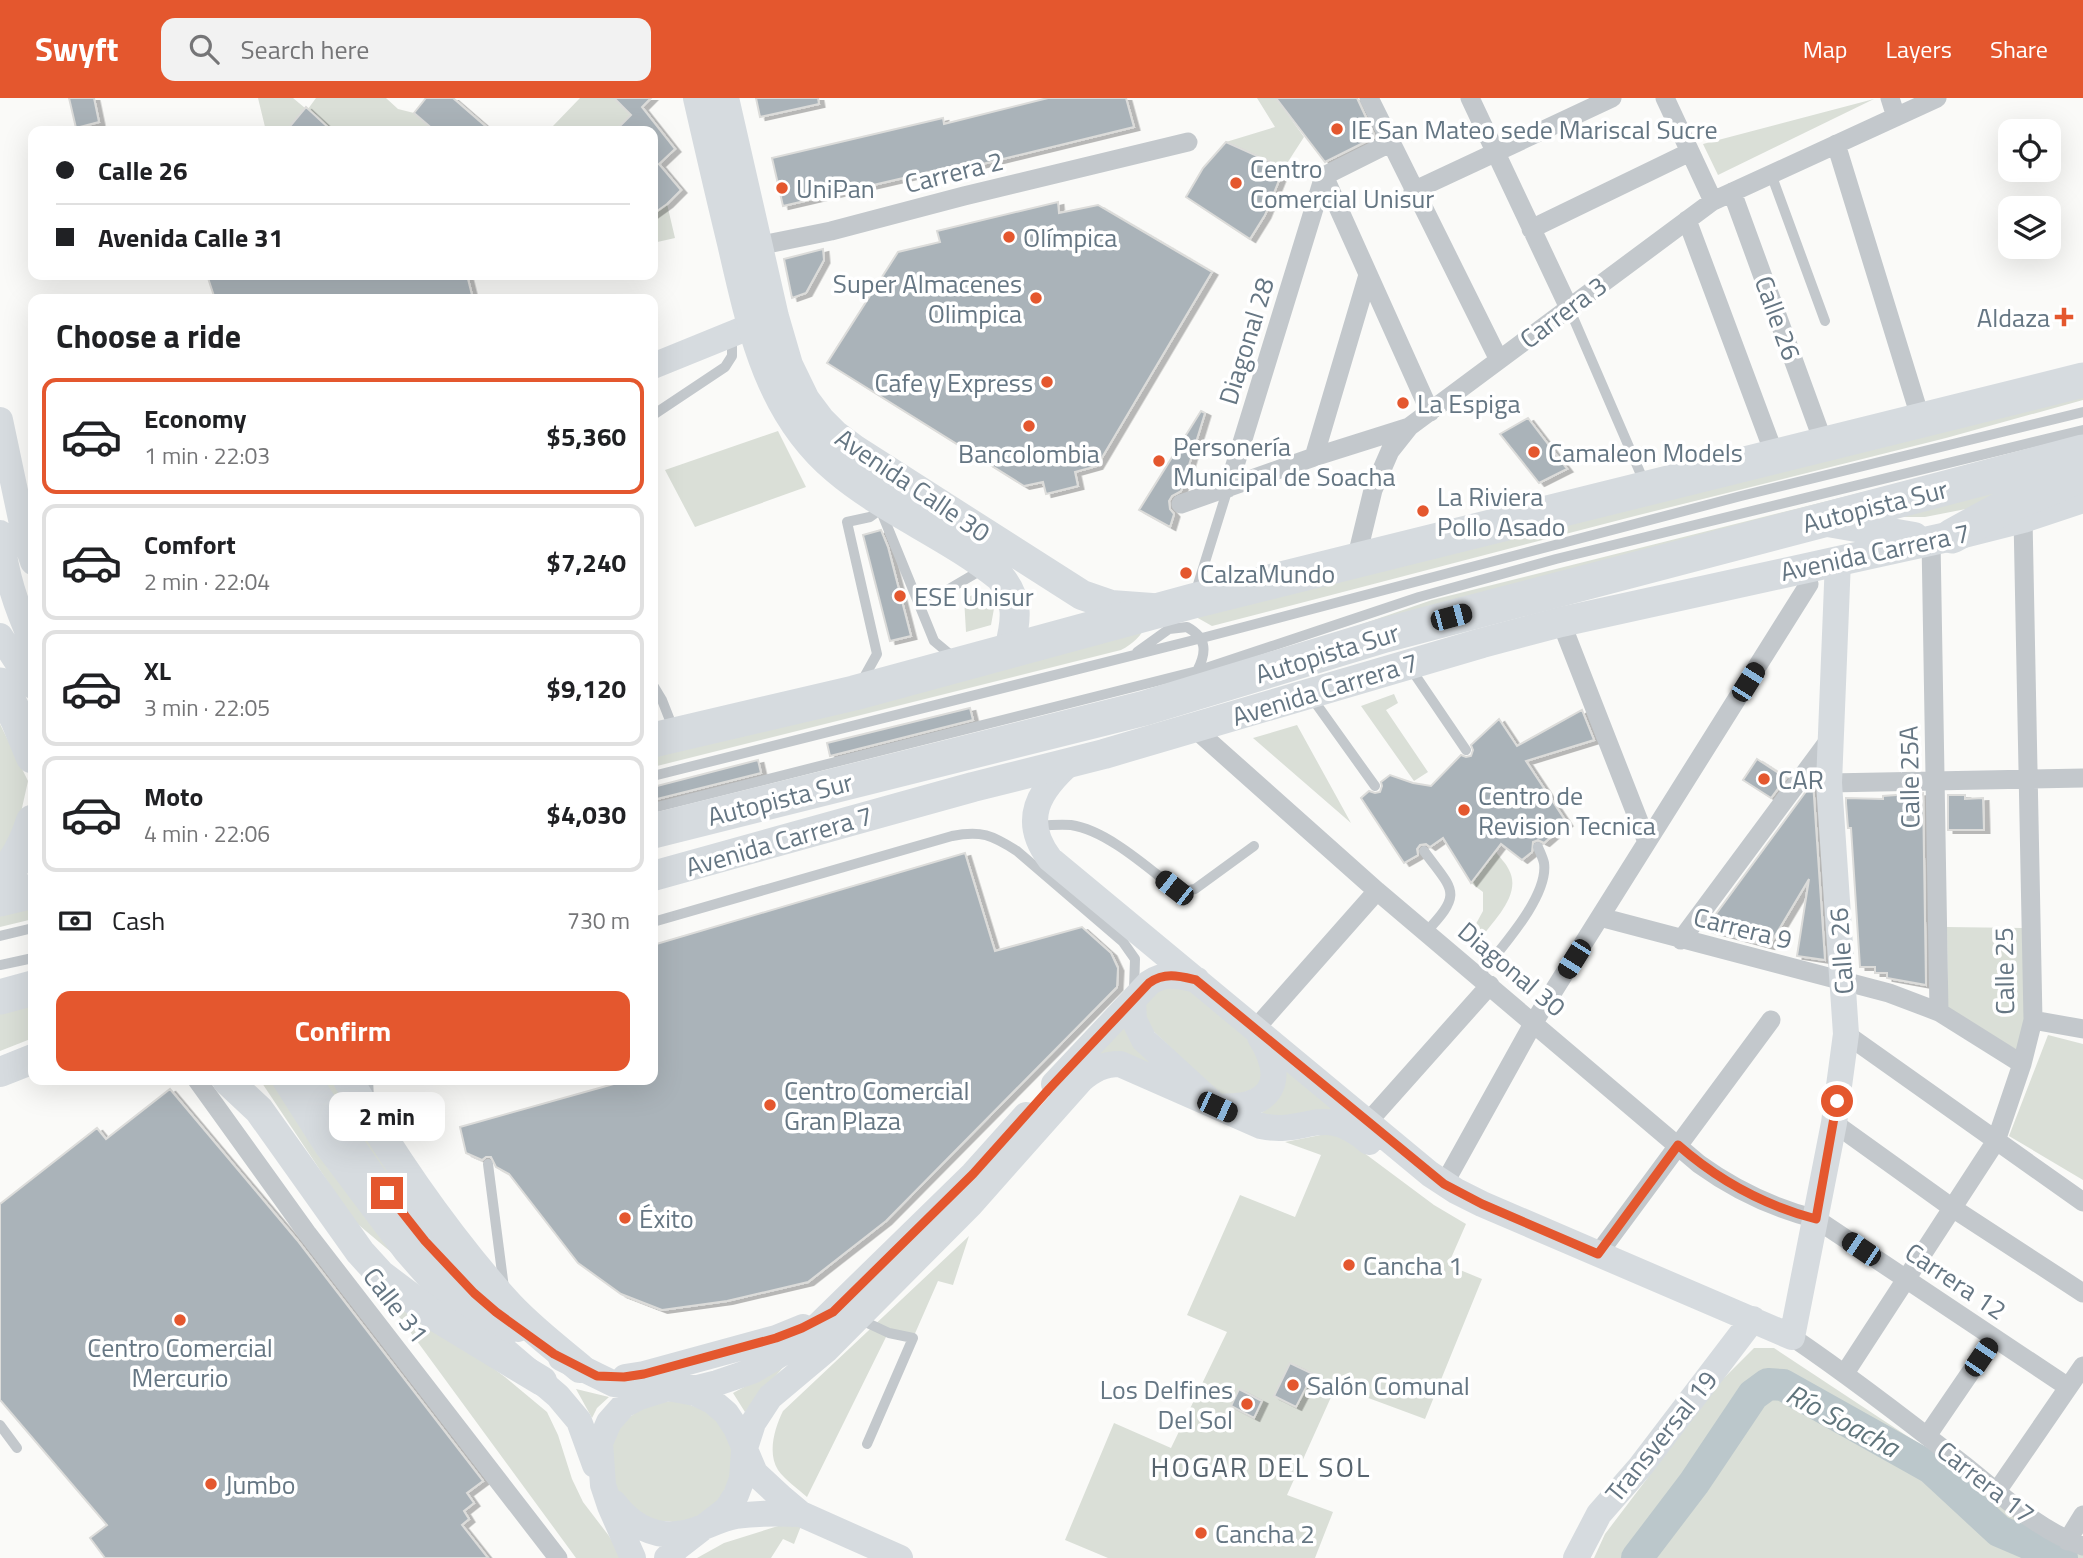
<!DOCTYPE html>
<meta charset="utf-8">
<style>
:root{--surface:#fff;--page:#f2f2f2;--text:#202124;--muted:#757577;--line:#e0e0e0;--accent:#e4572e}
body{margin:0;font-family:"Titillium Web",sans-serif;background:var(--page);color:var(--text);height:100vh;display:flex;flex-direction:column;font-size:26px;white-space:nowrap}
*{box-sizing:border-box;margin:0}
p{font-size:23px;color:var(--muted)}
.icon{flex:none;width:38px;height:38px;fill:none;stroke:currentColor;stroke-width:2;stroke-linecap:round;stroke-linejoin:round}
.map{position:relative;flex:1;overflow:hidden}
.drawer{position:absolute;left:28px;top:196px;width:630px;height:791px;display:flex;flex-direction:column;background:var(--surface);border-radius:14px;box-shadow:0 7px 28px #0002}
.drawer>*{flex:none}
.banner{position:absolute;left:28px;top:28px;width:630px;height:154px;border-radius:14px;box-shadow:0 7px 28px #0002;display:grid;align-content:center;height:154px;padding:0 28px;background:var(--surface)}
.buttons{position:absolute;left:1998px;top:21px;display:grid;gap:14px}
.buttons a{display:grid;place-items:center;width:63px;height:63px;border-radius:14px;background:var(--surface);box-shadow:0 7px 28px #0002;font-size:35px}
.end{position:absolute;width:32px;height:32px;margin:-16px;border:9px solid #e4572e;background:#fff;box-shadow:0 0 0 4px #fff}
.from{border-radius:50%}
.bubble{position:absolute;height:49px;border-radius:14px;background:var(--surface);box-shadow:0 7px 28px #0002;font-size:23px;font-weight:700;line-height:49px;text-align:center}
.car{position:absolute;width:21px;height:42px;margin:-21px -10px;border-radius:9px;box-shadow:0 0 5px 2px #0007;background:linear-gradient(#222 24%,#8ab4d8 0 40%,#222 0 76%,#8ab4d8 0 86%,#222 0)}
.banner b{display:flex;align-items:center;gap:24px;height:66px;font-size:26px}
.banner b+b{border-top:2px solid var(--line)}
.banner i{width:18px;height:18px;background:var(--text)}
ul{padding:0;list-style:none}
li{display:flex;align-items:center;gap:21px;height:116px;margin:0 14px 10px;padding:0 14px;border:4px solid var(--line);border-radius:14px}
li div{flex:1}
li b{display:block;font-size:26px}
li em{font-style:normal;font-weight:700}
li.current{border-color:var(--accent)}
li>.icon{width:63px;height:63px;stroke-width:1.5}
h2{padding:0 28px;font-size:32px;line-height:84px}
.pay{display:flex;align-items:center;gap:18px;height:77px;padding:0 28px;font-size:26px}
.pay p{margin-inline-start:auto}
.button{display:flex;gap:14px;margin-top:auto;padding:14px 28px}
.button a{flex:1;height:80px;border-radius:14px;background:var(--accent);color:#fff;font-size:28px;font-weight:700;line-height:80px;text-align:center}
header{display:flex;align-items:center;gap:42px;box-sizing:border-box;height:98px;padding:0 35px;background:var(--accent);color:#fff}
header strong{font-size:33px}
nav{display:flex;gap:38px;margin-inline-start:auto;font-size:24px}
.search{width:490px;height:63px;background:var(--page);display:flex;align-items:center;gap:18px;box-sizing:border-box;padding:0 24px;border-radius:14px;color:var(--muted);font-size:26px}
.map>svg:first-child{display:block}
.green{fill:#dadfd7}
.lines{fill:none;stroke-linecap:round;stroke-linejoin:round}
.river{stroke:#bbc7cb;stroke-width:32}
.building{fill:#aab3b9;stroke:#dcdcda;stroke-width:2;filter:url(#shadow)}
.lane{stroke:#c3c8cc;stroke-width:10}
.street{stroke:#c3c8cc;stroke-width:19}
.secondary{stroke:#d6dbdf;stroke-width:26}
.primary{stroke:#d6dbdf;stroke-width:30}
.highway{stroke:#d6dbdf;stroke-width:35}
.route{stroke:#e4572e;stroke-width:9}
.poi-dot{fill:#e4572e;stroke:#fff;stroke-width:2.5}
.labels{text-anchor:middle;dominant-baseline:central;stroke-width:7;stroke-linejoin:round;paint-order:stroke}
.poi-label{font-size:26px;fill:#657683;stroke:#fff;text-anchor:start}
.street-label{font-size:26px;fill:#657683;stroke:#fff}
.water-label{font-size:28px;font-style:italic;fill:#60757c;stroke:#fff}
.neighbourhood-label{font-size:28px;letter-spacing:2px;fill:#57646e;stroke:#fff}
</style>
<header>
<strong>Swyft</strong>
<div class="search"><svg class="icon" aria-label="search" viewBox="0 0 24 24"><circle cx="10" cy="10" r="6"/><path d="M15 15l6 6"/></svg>Search here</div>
<nav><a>Map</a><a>Layers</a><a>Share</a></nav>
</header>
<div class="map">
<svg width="2083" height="1460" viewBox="0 0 2083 1460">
<defs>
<filter id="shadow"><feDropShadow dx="5.5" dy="3" stdDeviation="0" flood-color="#0004"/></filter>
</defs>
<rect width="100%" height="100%" fill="#fafaf8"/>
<path class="green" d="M258,0H293L305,10L286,33H266Z
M316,0H386L398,11L414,15L435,33H332L308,11Z
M580,0H614L631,17L615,33H559L553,28Z
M1257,0H1276L1304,39L1284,70L1226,44L1275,29Z
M1874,1L1718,77L1703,46Z
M667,106L675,140L653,145V116Z
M2083,294V302L1946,340L1635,418L1212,528L1189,515Z
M778,333L806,389L695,429L665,372Z
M2047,348L1275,556L1432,502Z
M2071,370L1971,410L1925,419H1882Z
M989,492L995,505L991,527L966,534L964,500Z
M1147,526C1141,538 1133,546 1121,552L653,669V656Z
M1394,596L1398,605L1386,612L1428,674L1414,683L1361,608Z
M0,626L28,683L16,737L0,755Z
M1297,627L1351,725L1253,640Z
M1496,754C1500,760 1506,765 1509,772C1522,796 1494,822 1481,840L1472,833L1483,813V794L1471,785Z
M33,805V821L0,829V813Z
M1947,829L2022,830L2026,922L2018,953L1948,910Z
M1162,889L1192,892L1258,947L1265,986L1225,1002L1147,927L1143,907Z
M33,903V940L0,953V913Z
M1126,923L1162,968L1091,961Z
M2048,937L2083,946V1082L2009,1038Z
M1286,971L1345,1018L1285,1022L1259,1017L1274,1005Z
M260,982H272L362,1113L404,1165L354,1123Z
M321,982H331L400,1089L396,1097Z
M1336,1034L1434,1107L1466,1126L1448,1167L1482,1181L1425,1321L1336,1288L1287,1397L1333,1414L1315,1460H1108L1065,1442L1114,1325L1171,1350L1227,1234L1187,1217L1240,1097L1295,1119L1321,1057L1285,1044Z
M969,1138L953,1187L938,1183L913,1240L888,1235L807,1399C798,1391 785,1382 778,1372C767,1355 775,1329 783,1313Z
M370,1179L505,1279L547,1314L558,1337L572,1381L583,1404L609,1438L622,1460H576Z
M1754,1250H1774L1954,1369L2040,1439L2083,1455V1460H1594L1605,1436L1722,1282Z
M785,1267L745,1314L733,1295Z
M576,1291L609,1299L597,1310L592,1320Z
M677,1302C687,1306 698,1309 707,1314C753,1340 732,1412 687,1424C680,1425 672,1424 665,1423C661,1423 653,1424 649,1422C640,1418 622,1397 614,1389L612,1341L620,1327L645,1307Z
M778,1428H801L794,1446L783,1441L771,1460H697L724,1445Z"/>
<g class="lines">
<path class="river" d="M1637,1460L1694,1385L1753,1297L1768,1286L1783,1287L1931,1370L1999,1433L2062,1460"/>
</g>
<path class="building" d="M69,0H94L99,24L76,30Z
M426,0H453L491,33H435L414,15Z
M614,0H651L642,9L675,51L659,66L681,92L667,106L653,116V33H615L631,17Z
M756,0H818L819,6L760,19Z
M1048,0H1126L1134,29L970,69L968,65L783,108L772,60L943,20L944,26Z
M1276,0H1357L1375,39L1325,64Z
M306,9L332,33H286Z
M1226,44L1284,70L1265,117L1250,141L1186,99L1203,70Z
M1058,104L1059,115L1098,107L1212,174L1097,368L1075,374L1078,388L1046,396L1043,384L1024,388L827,265L898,154L940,144L937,133Z
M823,151L824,162L806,195L792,200L784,161Z
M207,177H467L473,201H215Z
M1201,313L1205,315L1181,393L1172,398L1169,403L1170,411L1174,416L1170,429L1139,412Z
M1528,320L1567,371L1539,385L1500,336Z
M881,432L888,449L911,538L890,543L863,437Z
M970,610L973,622L830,658L827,645Z
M1582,612L1594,642L1526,663L1567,725L1544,745L1538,742L1533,744L1532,754L1522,762L1501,746L1471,785L1443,740L1430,749L1426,746L1420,747L1417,751L1418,757L1404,765L1361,700L1369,693L1375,695L1380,694L1382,688L1381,684L1390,677L1413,685L1431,688L1461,657L1466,659L1471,658L1473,652L1471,647L1499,621L1517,648Z
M1757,661L1786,680L1771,700L1743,682Z
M758,662L761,675L653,702V689Z
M1813,684L1825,862L1797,858L1809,781L1769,848L1705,831Z
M1923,695L1926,887L1887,880V875H1875V869H1860L1851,730H1848L1846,705V700L1883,701V698Z
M1948,697H1965V701L1983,700L1984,732H1948Z
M965,755L995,853L1082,829L1111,855L1118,870L1117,889L886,1123L808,1184L727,1203L662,1212L621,1196L578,1165L509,1076L496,1069L491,1059H486L482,1062L466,1055L460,1029L617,985L616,982H653V847Z
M170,991L297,1142L483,1383L467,1395L474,1405L464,1413L469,1421L462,1427L488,1460H105L90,1440L107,1427L0,1302V1106L97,1030L106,1041Z
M1290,1265L1313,1276L1296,1309L1274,1298Z
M1239,1291L1262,1303L1254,1320L1231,1308Z"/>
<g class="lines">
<path class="lane" d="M1771,76L1825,223
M1569,210L1645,386
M653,317L725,269L732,258V239
M881,413L934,543L952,558
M1195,496L1228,390
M920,508L983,471
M1137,554L1169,531L1187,529C1207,540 1207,554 1197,573
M1411,571L1466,652
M862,583L877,556L847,424L870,419L881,411
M653,587L662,602L673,630
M1312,600L1375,688
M653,678L1202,540L1741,398L2083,314
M653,710L1197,573L1419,499L1556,461L2083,332
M1038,728C1049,727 1060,726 1071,727C1106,732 1147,769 1174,790L1185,793L1195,791L1254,748
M1424,753C1453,793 1464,794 1426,834
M653,824L952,738C981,732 992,737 1017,753L1123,844L1135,861L1134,892
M0,838L33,830
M0,867L33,860
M1479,878C1499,852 1549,799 1544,765C1543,760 1540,754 1538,749
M368,982L369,1000
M488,1066L504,1190
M861,1222L889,1235L913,1240L867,1346
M0,1327L17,1350"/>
<path class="street" d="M1369,0L1499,262
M1470,0L1569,210
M1665,0L1713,103
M1890,0L1896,19
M1836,46L1921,322
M1324,78L1430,314
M1324,78L1390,45
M1413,93L1612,0
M1732,94L1824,346
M1687,122L1775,358
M1531,131L1690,54
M747,150L831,133L964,98L1188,44
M1314,359L1368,177
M1228,390L1324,78
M1181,406L1314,359L1409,329L1713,103L1937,0
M1931,442L1939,914
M1356,462L1373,392L1390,353L1409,329
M1561,524L1647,744
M1194,630L1377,793L1699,1066C1735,1092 1773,1110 1816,1121L2068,1289
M1829,685L2083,680
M1600,819L1889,895L1939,914L2022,966
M1681,842L1830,641
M2033,922L2083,931
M1255,931L1377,793
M1846,936L2083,1104
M197,982L307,1135L558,1460
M1834,1025L1951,1109L2083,1195
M1359,1034L1490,887
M1444,1086L1534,924L1809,486
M1598,1156L1771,922
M1792,1239C1851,1279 1908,1323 1964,1367C2002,1397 2037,1432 2083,1448
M1845,1275L1996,1043L2022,966L2033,922L2023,420
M1927,1338L1994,1240
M1997,1393L2083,1268
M2067,1443L2083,1417"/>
<path class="secondary" d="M653,268L771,220
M0,322L25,440L33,464
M0,435C7,479 14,504 33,546
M0,538L33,588
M1071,664C1039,692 1020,722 1050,761L1430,1076L1456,1093L1482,1106L1792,1239L1834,1025L1846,936L1829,685L1838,462
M1133,903L1134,922L1144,942L1217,1009C1228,1008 1241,1009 1251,1005C1285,993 1274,961 1260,939
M285,982L327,1048L406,1153L443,1195L494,1243L558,1298L579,1323L595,1367
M309,982C366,1071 430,1168 518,1231
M1054,986L1149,885C1165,874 1179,878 1197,882
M561,1260L614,1286L642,1291L668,1290L695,1295L712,1303L726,1315L736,1330L755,1375L782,1400L801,1416L900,1460
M625,1279L644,1276L776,1240L803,1229
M614,1405C631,1427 655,1441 684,1435C702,1432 718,1421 736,1418C757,1415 780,1415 801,1416
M633,1460L610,1408L603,1387L600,1345L609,1324L624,1307L639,1299L668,1290H697L717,1285L752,1273L801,1244L973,1076L1026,1017
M667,1460L678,1449L727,1411L736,1397L742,1381L744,1353L753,1325L770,1299L826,1252L970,1107L1081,982C1093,972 1103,966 1120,966L1261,1028C1308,1038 1322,1004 1369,1044
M1576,1460L1599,1416L1641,1368L1753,1221"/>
<path class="primary" d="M698,0C709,48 720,96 732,145C751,227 768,314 836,371C885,413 950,438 1000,479C1020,503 1016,524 1009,552
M724,0L774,219L788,267L805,302L820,322L835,337L855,352L1082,497L1111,507L1152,510
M1822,423L1914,439
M653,778L973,689L1104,656L1482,545L1561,524L1952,438L2023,420L2083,400
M0,974L33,961
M227,982L259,1012L360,1154L381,1177L438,1220L542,1283
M348,982C393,1060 445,1135 505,1203C527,1228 555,1249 580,1270"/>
<path class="highway" d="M1952,438L2005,409L2083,376
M0,587L18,622L33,658
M653,642L854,595L1193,503L2083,282
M653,733L1145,610L1385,537L2083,354
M0,782C16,765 26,747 33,724
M0,801L33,793
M0,899L33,890"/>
</g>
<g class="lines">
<path class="route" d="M387,1095L425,1143L474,1195L496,1214L554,1256L597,1278L624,1279L644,1276L776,1240L802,1230L833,1214L973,1076L1049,991L1149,885C1165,874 1179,878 1196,882L1444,1086L1482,1106L1598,1156L1678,1047C1719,1083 1763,1107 1816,1121L1837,1003"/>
</g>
<g class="poi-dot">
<circle cx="1337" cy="31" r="7"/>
<circle cx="1236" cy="85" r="7"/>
<circle cx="782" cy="90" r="7"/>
<circle cx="1009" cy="139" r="7"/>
<circle cx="1036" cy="200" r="7"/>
<path d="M2060.5 208.5h7v7h7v7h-7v7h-7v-7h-7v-7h7z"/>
<circle cx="1047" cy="284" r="7"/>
<circle cx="1403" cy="305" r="7"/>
<circle cx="1029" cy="328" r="7"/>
<circle cx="1534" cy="354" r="7"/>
<circle cx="1159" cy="363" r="7"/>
<circle cx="1423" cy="413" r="7"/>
<circle cx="1186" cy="475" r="7"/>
<circle cx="900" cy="498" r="7"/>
<circle cx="1764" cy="681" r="7"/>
<circle cx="1464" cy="712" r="7"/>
<circle cx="770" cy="1007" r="7"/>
<circle cx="625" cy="1120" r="7"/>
<circle cx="1349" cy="1167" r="7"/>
<circle cx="180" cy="1222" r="7"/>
<circle cx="1293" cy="1287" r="7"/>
<circle cx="1247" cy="1306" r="7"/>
<circle cx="211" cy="1386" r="7"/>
<circle cx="1201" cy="1435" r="7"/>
</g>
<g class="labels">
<g class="poi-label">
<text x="1351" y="31">IE San Mateo sede Mariscal Sucre</text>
<text x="1250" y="70">Centro<tspan x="1250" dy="30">Comercial Unisur</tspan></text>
<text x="796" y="90">UniPan</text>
<text x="1023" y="139">Olímpica</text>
<text x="1022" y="185" text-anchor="end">Super Almacenes<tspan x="1022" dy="30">Olimpica</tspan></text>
<text x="2050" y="219" text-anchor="end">Aldaza</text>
<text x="1033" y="284" text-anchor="end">Cafe y Express</text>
<text x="1417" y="305">La Espiga</text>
<text x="1173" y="348">Personería<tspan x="1173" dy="30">Municipal de Soacha</tspan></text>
<text x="1548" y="354">Camaleon Models</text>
<text x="1029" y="355" text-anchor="middle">Bancolombia</text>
<text x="1437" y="398">La Riviera<tspan x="1437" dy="30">Pollo Asado</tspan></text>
<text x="1200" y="475">CalzaMundo</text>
<text x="914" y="498">ESE Unisur</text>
<text x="1778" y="681">CAR</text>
<text x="1478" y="697">Centro de<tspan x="1478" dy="30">Revision Tecnica</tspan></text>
<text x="784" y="992">Centro Comercial<tspan x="784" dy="30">Gran Plaza</tspan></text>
<text x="639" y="1120">Éxito</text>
<text x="1363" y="1167">Cancha 1</text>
<text x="180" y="1249" text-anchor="middle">Centro Comercial<tspan x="180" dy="30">Mercurio</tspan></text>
<text x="1307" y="1287">Salón Comunal</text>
<text x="1233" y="1291" text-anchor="end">Los Delfines<tspan x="1233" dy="30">Del Sol</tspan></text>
<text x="225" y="1386">Jumbo</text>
<text x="1215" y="1435">Cancha 2</text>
</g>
<g class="street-label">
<text transform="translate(954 74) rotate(-14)">Carrera 2</text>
<text transform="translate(1563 214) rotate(-37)">Carrera 3</text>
<text transform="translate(1778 220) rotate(70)">Calle 26</text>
<text transform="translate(1246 243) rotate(-73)">Diagonal 28</text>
<text transform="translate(913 387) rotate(34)">Avenida Calle 30</text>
<text transform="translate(1875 408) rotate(-14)">Autopista Sur</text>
<text transform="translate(1875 454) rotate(-12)">Avenida Carrera 7</text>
<text transform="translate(1327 555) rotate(-17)">Autopista Sur</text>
<text transform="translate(1325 591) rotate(-17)">Avenida Carrera 7</text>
<text transform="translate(1909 679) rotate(-91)">Calle 25A</text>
<text transform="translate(780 701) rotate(-14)">Autopista Sur</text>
<text transform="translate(779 743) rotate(-16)">Avenida Carrera 7</text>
<text transform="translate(1743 830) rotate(14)">Carrera 9</text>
<text transform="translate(1841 853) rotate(-94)">Calle 26</text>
<text transform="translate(1512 871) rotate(40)">Diagonal 30</text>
<text transform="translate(2004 873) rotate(-91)">Calle 25</text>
<text transform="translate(1956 1183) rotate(34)">Carrera 12</text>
<text transform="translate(396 1207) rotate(52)">Calle 31</text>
<text transform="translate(1661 1338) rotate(-51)">Transversal 19</text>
<text transform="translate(1986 1384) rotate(38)">Carrera 17</text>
</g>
<g class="water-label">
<text transform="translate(1843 1322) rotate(28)">Río Soacha</text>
</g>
<g class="neighbourhood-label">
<text x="1261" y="1368">HOGAR DEL SOL</text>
</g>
</g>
</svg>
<div class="buttons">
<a><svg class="icon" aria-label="locate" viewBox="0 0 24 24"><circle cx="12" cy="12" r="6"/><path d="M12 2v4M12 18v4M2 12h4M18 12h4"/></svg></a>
<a><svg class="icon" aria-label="layers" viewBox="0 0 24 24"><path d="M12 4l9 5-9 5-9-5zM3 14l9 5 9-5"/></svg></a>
</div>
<i class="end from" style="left:1837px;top:1003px"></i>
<i class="end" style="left:387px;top:1095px"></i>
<div class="bubble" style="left:329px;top:994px;width:116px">2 min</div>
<i class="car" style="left:1451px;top:519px;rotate:75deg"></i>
<i class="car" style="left:1748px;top:584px;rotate:32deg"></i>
<i class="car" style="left:1174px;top:790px;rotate:308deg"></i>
<i class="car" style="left:1574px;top:861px;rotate:212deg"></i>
<i class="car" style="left:1217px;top:1009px;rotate:115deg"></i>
<i class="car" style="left:1861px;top:1151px;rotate:304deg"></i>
<i class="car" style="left:1981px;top:1259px;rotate:34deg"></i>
<div class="banner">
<b><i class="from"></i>Calle 26</b>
<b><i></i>Avenida Calle 31</b>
</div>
<section class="drawer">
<h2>Choose a ride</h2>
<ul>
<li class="current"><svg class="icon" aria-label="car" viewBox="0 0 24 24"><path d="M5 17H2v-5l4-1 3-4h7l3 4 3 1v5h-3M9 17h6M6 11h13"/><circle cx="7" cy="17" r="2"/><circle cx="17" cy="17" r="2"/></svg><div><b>Economy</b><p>1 min · 22:03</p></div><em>$5,360</em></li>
<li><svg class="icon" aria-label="car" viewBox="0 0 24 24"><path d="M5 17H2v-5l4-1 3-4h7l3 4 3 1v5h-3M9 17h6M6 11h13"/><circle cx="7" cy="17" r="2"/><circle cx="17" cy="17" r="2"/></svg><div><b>Comfort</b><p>2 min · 22:04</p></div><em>$7,240</em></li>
<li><svg class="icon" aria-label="car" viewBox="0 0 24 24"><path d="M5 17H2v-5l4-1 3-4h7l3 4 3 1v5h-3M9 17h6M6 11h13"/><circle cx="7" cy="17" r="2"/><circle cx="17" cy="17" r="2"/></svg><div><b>XL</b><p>3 min · 22:05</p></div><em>$9,120</em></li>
<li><svg class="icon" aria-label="car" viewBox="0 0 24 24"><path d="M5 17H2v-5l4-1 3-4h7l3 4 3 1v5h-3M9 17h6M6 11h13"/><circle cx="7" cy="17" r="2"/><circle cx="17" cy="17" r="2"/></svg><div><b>Moto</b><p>4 min · 22:06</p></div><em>$4,030</em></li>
</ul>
<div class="pay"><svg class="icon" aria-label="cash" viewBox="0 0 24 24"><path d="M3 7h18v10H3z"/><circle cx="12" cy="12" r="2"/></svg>Cash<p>730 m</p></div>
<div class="button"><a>Confirm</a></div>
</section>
</div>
